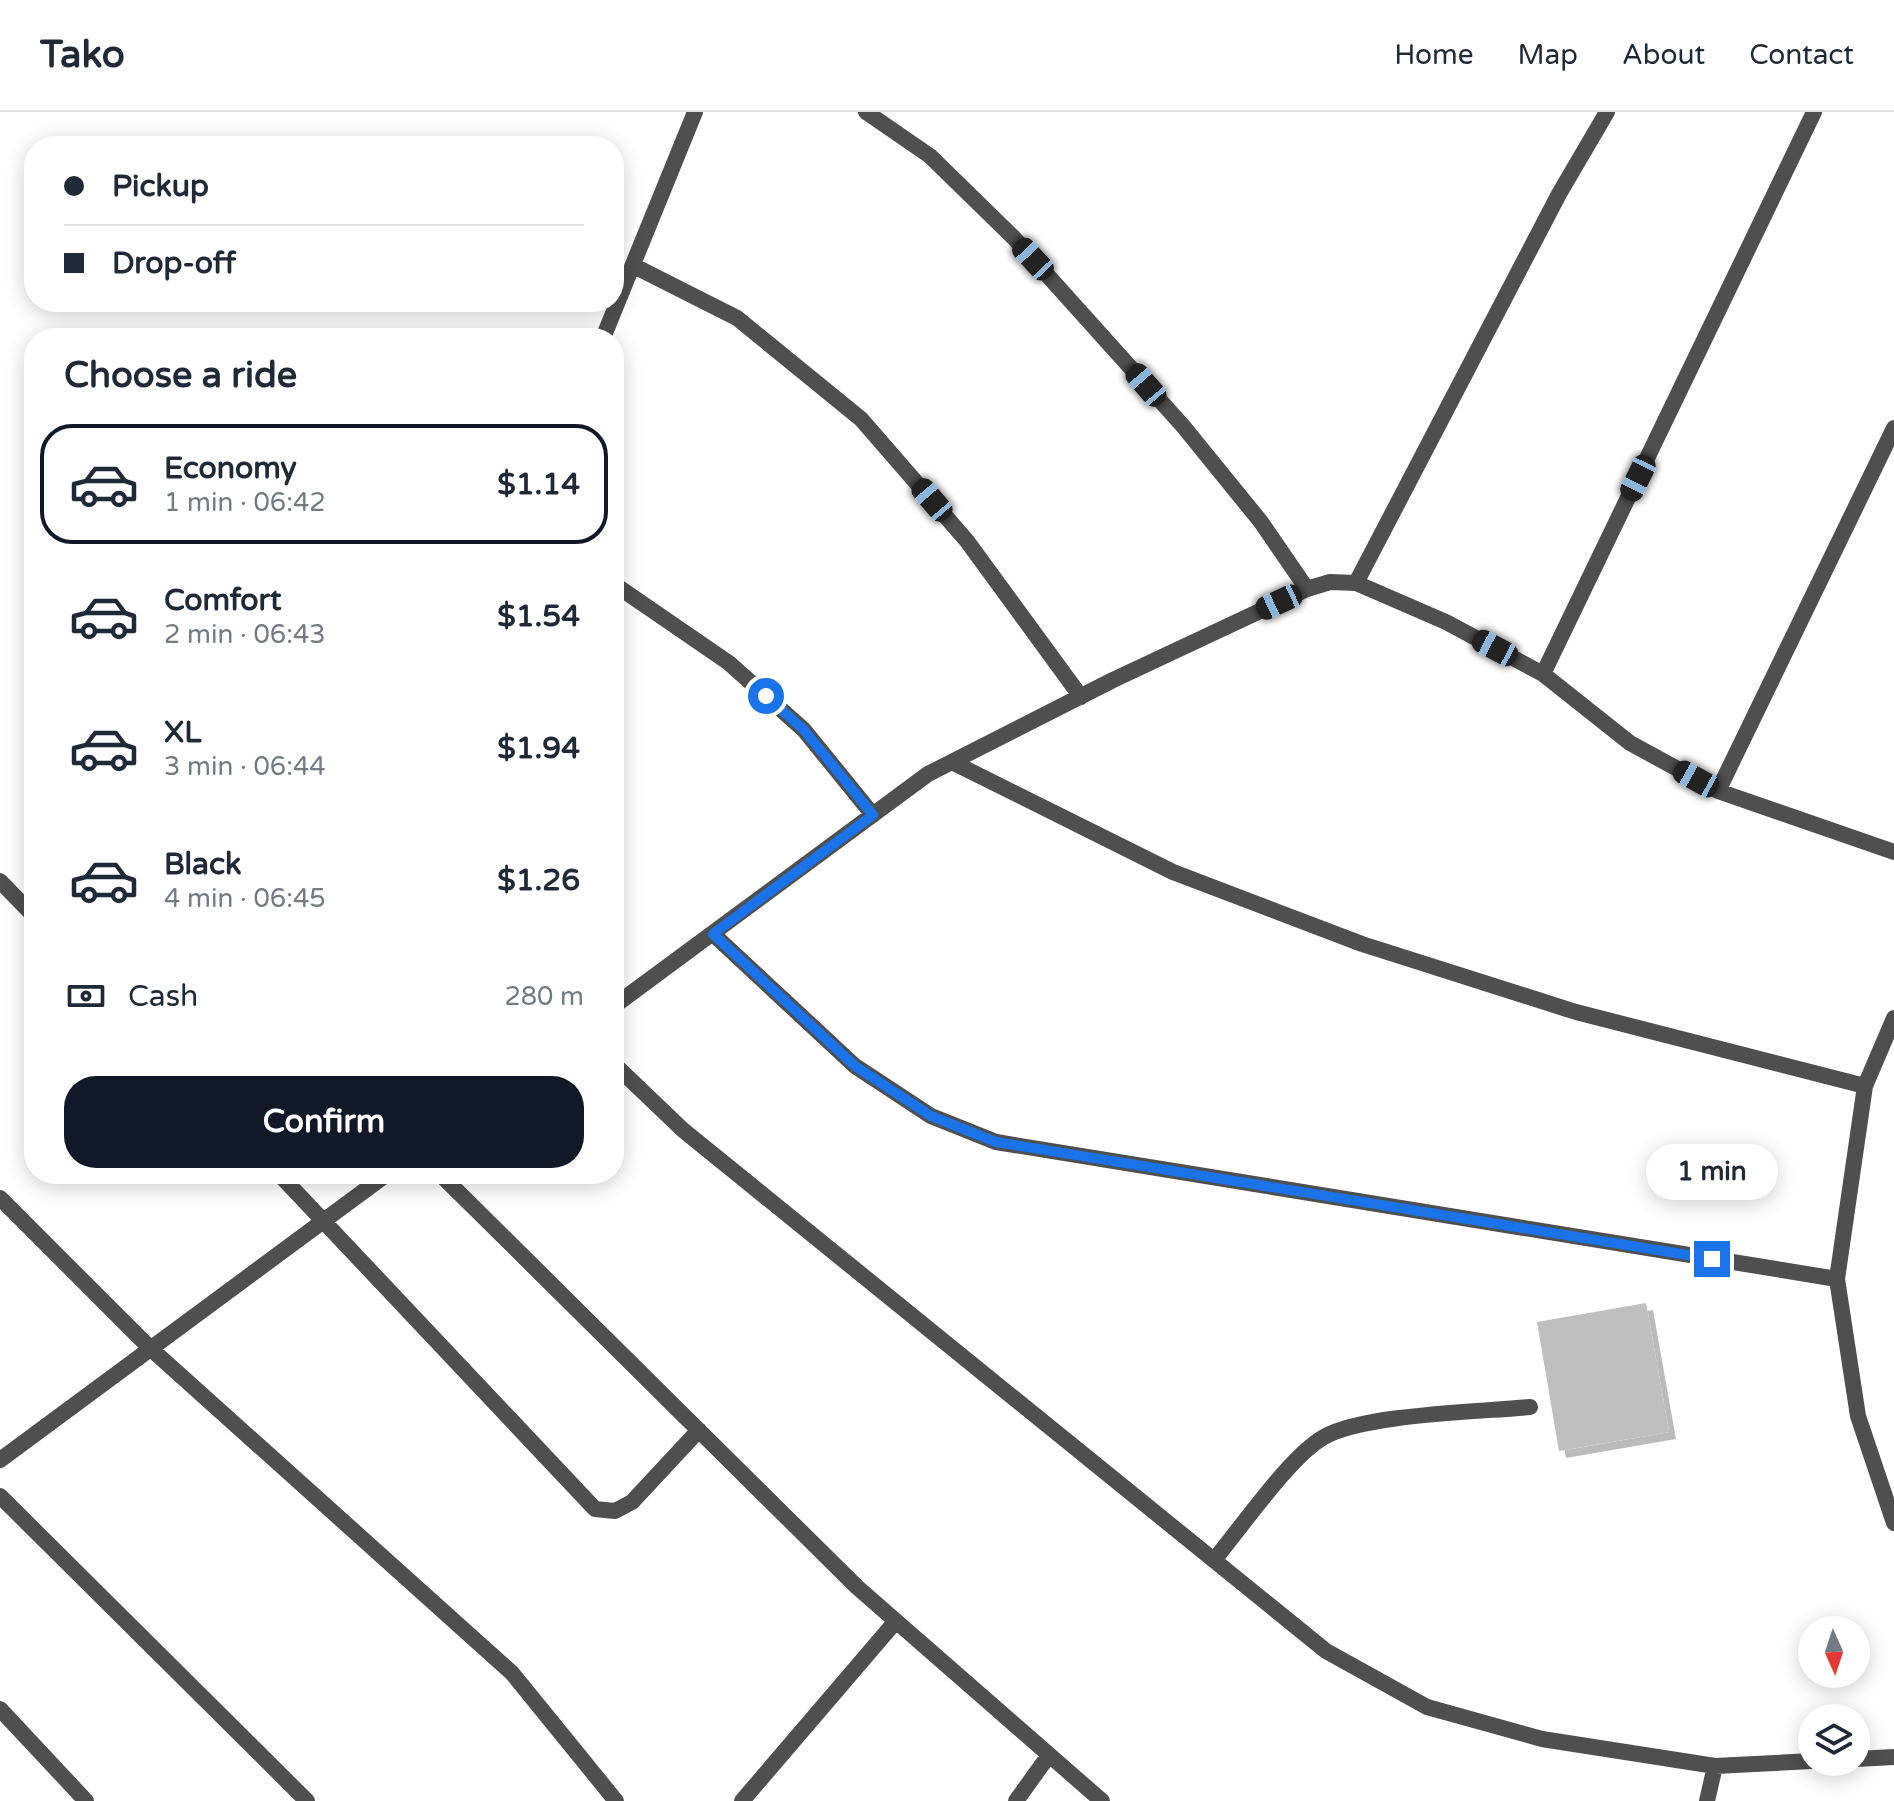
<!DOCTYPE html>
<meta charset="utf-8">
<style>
:root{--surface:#fff;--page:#f2f2f3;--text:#1f2937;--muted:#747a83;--line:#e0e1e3;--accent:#111827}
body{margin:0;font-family:"Varela Round",sans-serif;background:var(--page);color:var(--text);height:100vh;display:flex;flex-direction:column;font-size:30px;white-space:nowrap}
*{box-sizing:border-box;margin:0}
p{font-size:26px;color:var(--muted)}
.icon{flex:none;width:44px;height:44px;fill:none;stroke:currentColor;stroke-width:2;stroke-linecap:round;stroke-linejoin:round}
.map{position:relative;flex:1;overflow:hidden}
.drawer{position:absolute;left:24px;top:216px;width:600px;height:856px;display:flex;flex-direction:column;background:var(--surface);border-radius:32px;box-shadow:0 4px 20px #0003}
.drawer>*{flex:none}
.banner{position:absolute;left:24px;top:24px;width:600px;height:176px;border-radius:32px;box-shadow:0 4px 20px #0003;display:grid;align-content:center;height:176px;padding:0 40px;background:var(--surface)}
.needle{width:52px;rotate:177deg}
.tools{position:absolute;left:1798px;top:1504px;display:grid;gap:16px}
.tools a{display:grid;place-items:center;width:72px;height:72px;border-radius:50%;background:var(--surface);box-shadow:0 4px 20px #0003;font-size:40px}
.end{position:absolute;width:36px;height:36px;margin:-18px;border:10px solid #1a73e8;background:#fff;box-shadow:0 0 0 4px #fff}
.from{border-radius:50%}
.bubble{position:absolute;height:56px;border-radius:28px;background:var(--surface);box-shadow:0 4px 20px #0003;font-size:26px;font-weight:800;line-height:56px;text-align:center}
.car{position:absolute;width:24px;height:48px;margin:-24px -12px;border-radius:10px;box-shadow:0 0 6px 2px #0007;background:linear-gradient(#222 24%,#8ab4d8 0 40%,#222 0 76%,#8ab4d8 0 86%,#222 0)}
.banner b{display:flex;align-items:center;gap:28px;height:76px;font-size:30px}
.banner b+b{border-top:2px solid var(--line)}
.banner i{width:20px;height:20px;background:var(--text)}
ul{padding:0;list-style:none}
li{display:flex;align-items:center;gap:24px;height:120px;margin:0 16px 12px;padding:0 24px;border:4px solid transparent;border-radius:32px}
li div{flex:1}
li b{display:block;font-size:30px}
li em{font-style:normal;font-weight:800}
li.active{border-color:var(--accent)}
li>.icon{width:72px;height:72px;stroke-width:1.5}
h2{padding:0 40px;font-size:36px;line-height:96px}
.pay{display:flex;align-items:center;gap:20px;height:88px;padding:0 40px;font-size:30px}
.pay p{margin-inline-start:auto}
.primary-button{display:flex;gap:16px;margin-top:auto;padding:16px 40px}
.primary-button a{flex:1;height:92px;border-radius:32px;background:var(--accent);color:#fff;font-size:32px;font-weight:800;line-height:92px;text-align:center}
header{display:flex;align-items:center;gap:48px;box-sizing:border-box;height:112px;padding:0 40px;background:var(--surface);border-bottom:2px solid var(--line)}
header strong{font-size:38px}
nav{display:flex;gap:44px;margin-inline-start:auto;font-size:28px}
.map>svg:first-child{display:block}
.building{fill:#bfbfbf;filter:url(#shadow)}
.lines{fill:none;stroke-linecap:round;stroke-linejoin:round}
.minor{stroke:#4f4f4f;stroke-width:16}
.route{stroke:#1a73e8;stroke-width:10}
</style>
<header>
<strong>Tako</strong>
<nav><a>Home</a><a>Map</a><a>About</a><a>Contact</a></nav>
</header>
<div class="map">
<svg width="1894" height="1689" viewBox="0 0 1894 1689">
<defs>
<filter id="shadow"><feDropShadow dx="7" dy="7" stdDeviation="0" flood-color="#0004"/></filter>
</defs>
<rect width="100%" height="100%" fill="#fff"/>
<path class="building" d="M1646,1191L1669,1320L1559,1339L1537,1210Z"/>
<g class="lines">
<path class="minor" d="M866,0L930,44L1014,126L1183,314L1261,410L1307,477
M634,154L737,206L861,307L967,429L1081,585
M603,226L695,0
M1356,471L1559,82L1607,0
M614,472L729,551L804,618L873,703
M1543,562L1814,0
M952,650L1173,760L1362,832L1576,900L1865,974
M1718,679L1894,316
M0,769L34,804
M713,822L855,954L931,1004L996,1030L1837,1167
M614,894L928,662L1113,568L1307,477L1330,470L1356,471L1446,510L1543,562L1630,631L1718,679L1894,740
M1894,906L1865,974L1837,1167L1858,1304L1894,1411
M614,952L683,1018L1326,1539L1427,1595L1542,1627L1715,1654L1812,1649
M279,1062L595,1397L615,1399L632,1390L699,1318
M440,1062L857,1475L1102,1689
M0,1086L150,1236L512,1561L616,1689
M0,1348L387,1062
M0,1384L307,1689
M1214,1448C1241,1416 1290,1344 1324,1325C1364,1302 1480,1300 1530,1295
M0,1597L86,1689
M1856,1647L1894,1645
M742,1689L896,1509
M1016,1689L1049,1643
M1707,1689L1715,1654"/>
</g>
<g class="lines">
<path class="route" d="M766,584L804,618L873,703L713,822L855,954L931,1004L996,1030L1712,1147"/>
</g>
</svg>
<div class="tools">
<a><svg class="needle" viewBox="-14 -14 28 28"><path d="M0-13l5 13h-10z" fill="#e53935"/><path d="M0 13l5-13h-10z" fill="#747a83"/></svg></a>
<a><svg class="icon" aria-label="layers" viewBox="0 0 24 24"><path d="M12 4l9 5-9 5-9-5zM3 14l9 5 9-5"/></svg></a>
</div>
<i class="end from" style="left:766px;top:584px"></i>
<i class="end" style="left:1712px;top:1147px"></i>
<div class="bubble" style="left:1646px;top:1032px;width:132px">1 min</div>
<i class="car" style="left:1033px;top:147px;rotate:317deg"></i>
<i class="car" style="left:1146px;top:273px;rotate:319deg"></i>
<i class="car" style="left:1638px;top:366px;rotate:206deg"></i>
<i class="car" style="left:932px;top:388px;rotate:319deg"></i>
<i class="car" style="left:1279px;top:490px;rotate:245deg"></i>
<i class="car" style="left:1495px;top:536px;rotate:298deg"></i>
<i class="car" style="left:1696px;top:667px;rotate:299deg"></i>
<div class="banner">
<b><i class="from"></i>Pickup</b>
<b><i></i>Drop-off</b>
</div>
<section class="drawer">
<h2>Choose a ride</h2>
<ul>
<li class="active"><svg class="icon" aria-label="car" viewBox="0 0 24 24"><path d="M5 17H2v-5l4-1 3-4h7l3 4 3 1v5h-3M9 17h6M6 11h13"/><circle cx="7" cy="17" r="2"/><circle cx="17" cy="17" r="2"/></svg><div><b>Economy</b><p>1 min · 06:42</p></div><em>$1.14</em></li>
<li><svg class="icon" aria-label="car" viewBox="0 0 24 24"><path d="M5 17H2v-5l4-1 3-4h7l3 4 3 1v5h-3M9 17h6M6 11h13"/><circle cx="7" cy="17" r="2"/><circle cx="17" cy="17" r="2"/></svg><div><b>Comfort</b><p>2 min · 06:43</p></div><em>$1.54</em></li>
<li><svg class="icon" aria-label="car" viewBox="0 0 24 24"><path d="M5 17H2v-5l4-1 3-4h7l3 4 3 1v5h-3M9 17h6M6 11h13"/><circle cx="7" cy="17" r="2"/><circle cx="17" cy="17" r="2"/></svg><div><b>XL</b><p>3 min · 06:44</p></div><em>$1.94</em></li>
<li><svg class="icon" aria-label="car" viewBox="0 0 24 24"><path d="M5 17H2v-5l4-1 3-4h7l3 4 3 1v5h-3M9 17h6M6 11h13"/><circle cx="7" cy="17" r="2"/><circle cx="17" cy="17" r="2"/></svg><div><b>Black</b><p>4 min · 06:45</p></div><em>$1.26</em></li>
</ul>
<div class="pay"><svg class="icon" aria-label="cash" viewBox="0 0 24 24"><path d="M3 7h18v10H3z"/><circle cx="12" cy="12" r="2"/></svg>Cash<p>280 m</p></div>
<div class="primary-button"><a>Confirm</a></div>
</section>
</div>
